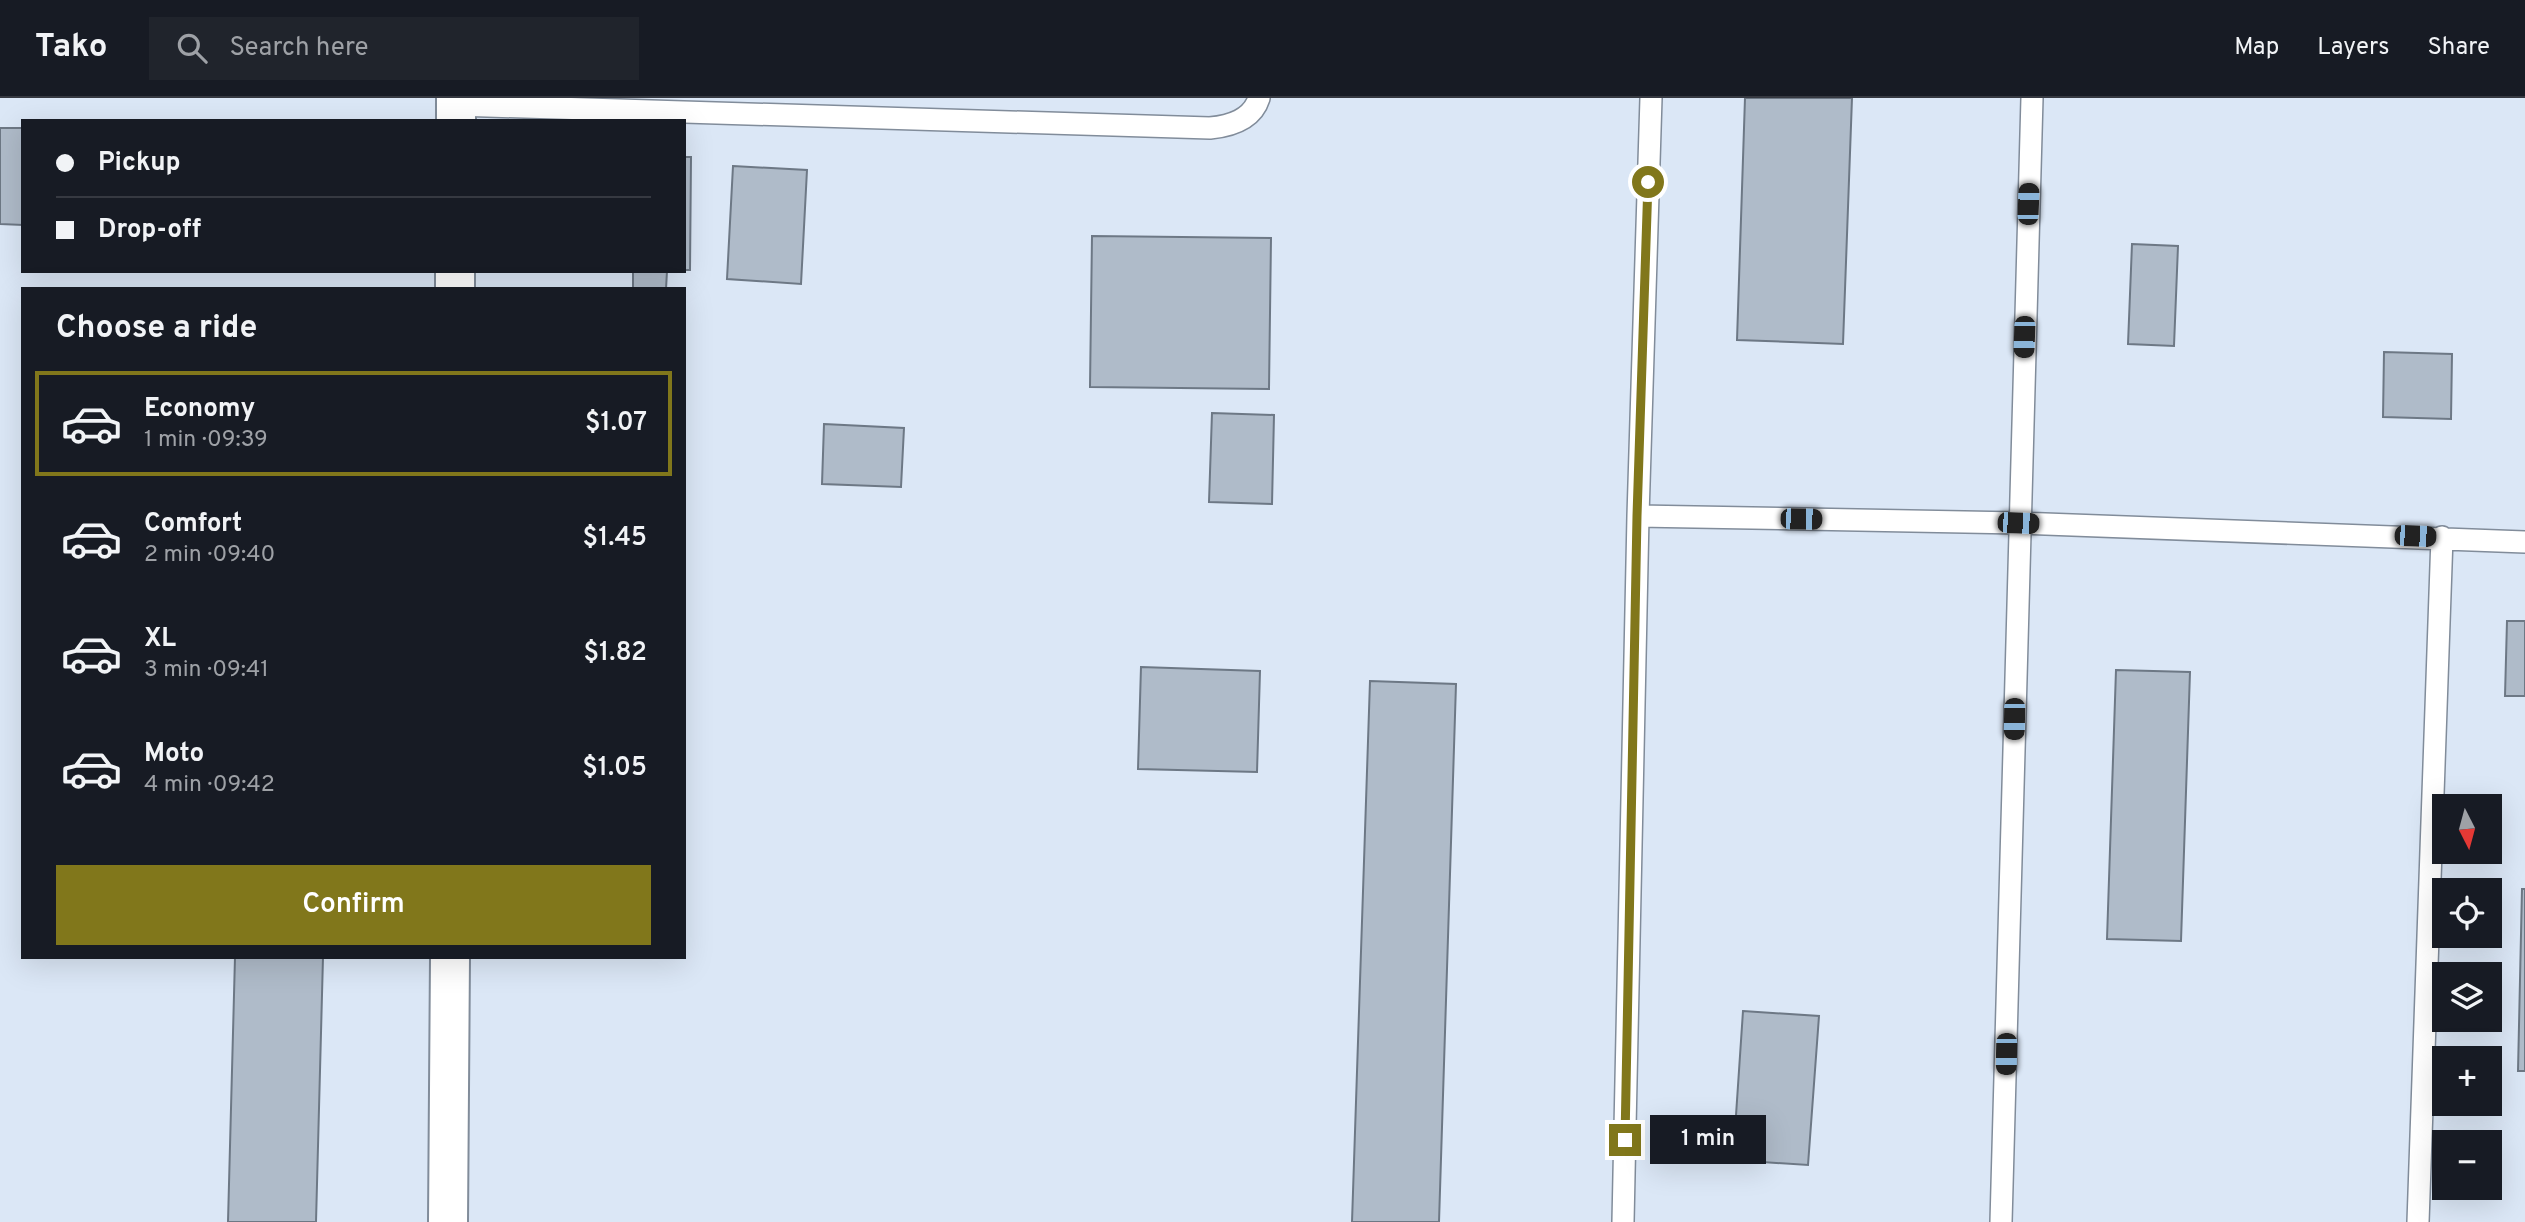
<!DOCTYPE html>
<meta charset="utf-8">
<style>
:root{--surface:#171b24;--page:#20242c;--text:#f1f3f6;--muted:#9ea1a6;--line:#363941;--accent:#81771b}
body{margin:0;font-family:Overpass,sans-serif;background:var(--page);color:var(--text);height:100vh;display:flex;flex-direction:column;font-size:26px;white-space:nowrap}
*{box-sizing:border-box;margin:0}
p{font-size:23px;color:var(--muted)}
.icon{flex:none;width:38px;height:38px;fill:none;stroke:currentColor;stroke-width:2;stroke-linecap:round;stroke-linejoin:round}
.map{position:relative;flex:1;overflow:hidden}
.drawer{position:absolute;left:21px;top:189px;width:665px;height:672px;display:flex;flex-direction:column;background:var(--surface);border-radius:0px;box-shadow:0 7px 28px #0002}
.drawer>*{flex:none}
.guide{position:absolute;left:21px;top:21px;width:665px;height:154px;border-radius:0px;box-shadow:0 7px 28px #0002;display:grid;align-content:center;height:154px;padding:0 35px;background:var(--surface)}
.needle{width:46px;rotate:174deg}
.fabs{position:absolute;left:2432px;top:696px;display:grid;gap:14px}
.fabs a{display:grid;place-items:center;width:70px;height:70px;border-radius:0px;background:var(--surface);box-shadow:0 7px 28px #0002;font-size:35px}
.end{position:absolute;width:32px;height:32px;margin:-16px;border:9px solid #81771b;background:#fff;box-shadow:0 0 0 4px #fff}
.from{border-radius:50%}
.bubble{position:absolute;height:49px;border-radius:0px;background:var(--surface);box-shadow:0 7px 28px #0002;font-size:23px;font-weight:600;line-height:49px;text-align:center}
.car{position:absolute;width:21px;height:42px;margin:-21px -10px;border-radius:9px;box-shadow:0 0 5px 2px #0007;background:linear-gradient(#222 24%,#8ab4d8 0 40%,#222 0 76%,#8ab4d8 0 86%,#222 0)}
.guide b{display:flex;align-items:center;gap:24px;height:66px;font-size:26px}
.guide b+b{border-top:2px solid var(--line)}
.guide i{width:18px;height:18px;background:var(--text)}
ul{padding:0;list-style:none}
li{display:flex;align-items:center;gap:21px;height:105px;margin:0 14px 10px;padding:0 21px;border:4px solid transparent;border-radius:0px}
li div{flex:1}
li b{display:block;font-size:26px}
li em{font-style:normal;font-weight:600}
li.on{border-color:var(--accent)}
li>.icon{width:63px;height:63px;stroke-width:1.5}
h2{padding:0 35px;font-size:32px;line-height:84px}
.button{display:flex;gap:14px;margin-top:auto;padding:14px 35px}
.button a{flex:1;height:80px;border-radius:0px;background:var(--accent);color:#fff;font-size:28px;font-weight:600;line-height:80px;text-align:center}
header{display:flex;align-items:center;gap:42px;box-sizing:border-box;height:98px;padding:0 35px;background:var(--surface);border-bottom:2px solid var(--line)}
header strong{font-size:33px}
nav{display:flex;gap:38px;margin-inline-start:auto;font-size:24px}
.search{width:490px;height:63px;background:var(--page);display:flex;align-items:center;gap:18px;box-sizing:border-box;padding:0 24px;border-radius:0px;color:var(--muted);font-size:26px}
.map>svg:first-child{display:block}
.building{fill:#afbbc9;stroke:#6d7885;stroke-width:2}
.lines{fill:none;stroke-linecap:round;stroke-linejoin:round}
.service-casing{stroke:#818c9a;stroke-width:24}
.minor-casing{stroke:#818c9a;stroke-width:42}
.service{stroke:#fff;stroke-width:21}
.minor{stroke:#fff;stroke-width:38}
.route{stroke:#81771b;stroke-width:9}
</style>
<header>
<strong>Tako</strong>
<div class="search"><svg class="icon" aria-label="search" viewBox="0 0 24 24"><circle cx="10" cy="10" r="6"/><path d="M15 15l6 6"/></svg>Search here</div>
<nav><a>Map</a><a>Layers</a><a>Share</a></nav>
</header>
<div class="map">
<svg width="2525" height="1124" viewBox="0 0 2525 1124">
<rect width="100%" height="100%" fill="#dbe7f6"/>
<path class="building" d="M1745,0H1852L1843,246L1737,242Z
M0,30H23V127L0,126Z
M684,59H691L690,172H684Z
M733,68L807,72L801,186L727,181Z
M1092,138L1271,140L1269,291L1090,289Z
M2132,146L2178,148L2174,248L2128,246Z
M633,173H667L666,191H633Z
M2384,254L2452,256L2451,321L2383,319Z
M1212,315L1274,317L1272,406L1209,404Z
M824,326L904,330L901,389L822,386Z
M2507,523H2525V598H2505Z
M1141,569L1260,573L1257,674L1138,671Z
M2116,572L2190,574L2181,843L2107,841Z
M1370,583L1456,586L1439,1124H1352Z
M2522,791H2525V973H2518Z
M235,859H323L316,1124H228Z
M1743,913L1819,918L1808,1067L1733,1062Z"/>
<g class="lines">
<g class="service-casing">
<path id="service" d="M456,7L1210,30C1230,28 1252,22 1259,0
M1638,418L2018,425L2525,444
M1623,1124L1638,418L1651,0
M2001,1124L2032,0
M2418,1124L2442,439"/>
</g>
<g class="minor-casing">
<path id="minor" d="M456,23V0
M455,191V173
M448,1124L450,859"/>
</g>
<use href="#service" class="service"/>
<use href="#minor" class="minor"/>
</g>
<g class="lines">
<path class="route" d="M1625,1042L1637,418L1648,84"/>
</g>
</svg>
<div class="fabs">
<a><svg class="needle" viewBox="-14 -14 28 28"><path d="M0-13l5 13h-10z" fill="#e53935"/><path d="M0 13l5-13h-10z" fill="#9ea1a6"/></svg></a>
<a><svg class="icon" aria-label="locate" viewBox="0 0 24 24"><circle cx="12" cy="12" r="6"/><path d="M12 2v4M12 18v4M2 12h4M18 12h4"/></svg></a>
<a><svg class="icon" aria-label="layers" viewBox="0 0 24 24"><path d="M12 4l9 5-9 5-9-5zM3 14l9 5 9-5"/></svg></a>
<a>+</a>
<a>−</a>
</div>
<i class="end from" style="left:1648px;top:84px"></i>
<i class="end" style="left:1625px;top:1042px"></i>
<div class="bubble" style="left:1650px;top:1017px;width:116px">1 min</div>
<i class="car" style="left:2028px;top:106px;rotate:2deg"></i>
<i class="car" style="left:2024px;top:239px;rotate:182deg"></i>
<i class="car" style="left:1801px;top:421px;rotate:91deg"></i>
<i class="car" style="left:2018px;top:425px;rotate:92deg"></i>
<i class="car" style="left:2415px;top:438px;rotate:92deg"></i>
<i class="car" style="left:2014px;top:621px;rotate:181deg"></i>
<i class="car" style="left:2006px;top:956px;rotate:181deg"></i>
<div class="guide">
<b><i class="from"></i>Pickup</b>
<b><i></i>Drop-off</b>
</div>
<section class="drawer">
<h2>Choose a ride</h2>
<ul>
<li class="on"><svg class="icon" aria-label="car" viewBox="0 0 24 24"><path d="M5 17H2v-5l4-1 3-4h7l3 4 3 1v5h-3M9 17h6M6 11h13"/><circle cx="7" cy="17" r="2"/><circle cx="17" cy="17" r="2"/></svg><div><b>Economy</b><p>1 min · 09:39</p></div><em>$1.07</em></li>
<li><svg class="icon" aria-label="car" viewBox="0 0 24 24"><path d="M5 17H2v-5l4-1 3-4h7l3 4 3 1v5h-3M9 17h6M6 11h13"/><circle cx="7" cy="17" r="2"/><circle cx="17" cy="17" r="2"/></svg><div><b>Comfort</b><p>2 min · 09:40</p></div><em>$1.45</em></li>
<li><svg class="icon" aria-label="car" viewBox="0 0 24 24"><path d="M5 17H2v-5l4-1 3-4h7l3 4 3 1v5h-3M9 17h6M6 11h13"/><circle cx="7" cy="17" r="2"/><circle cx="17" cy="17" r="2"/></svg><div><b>XL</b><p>3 min · 09:41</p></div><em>$1.82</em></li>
<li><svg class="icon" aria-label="car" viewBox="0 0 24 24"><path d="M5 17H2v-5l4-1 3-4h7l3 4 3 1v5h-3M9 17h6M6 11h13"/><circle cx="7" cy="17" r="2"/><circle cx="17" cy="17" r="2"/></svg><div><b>Moto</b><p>4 min · 09:42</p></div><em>$1.05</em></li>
</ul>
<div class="button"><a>Confirm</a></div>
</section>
</div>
